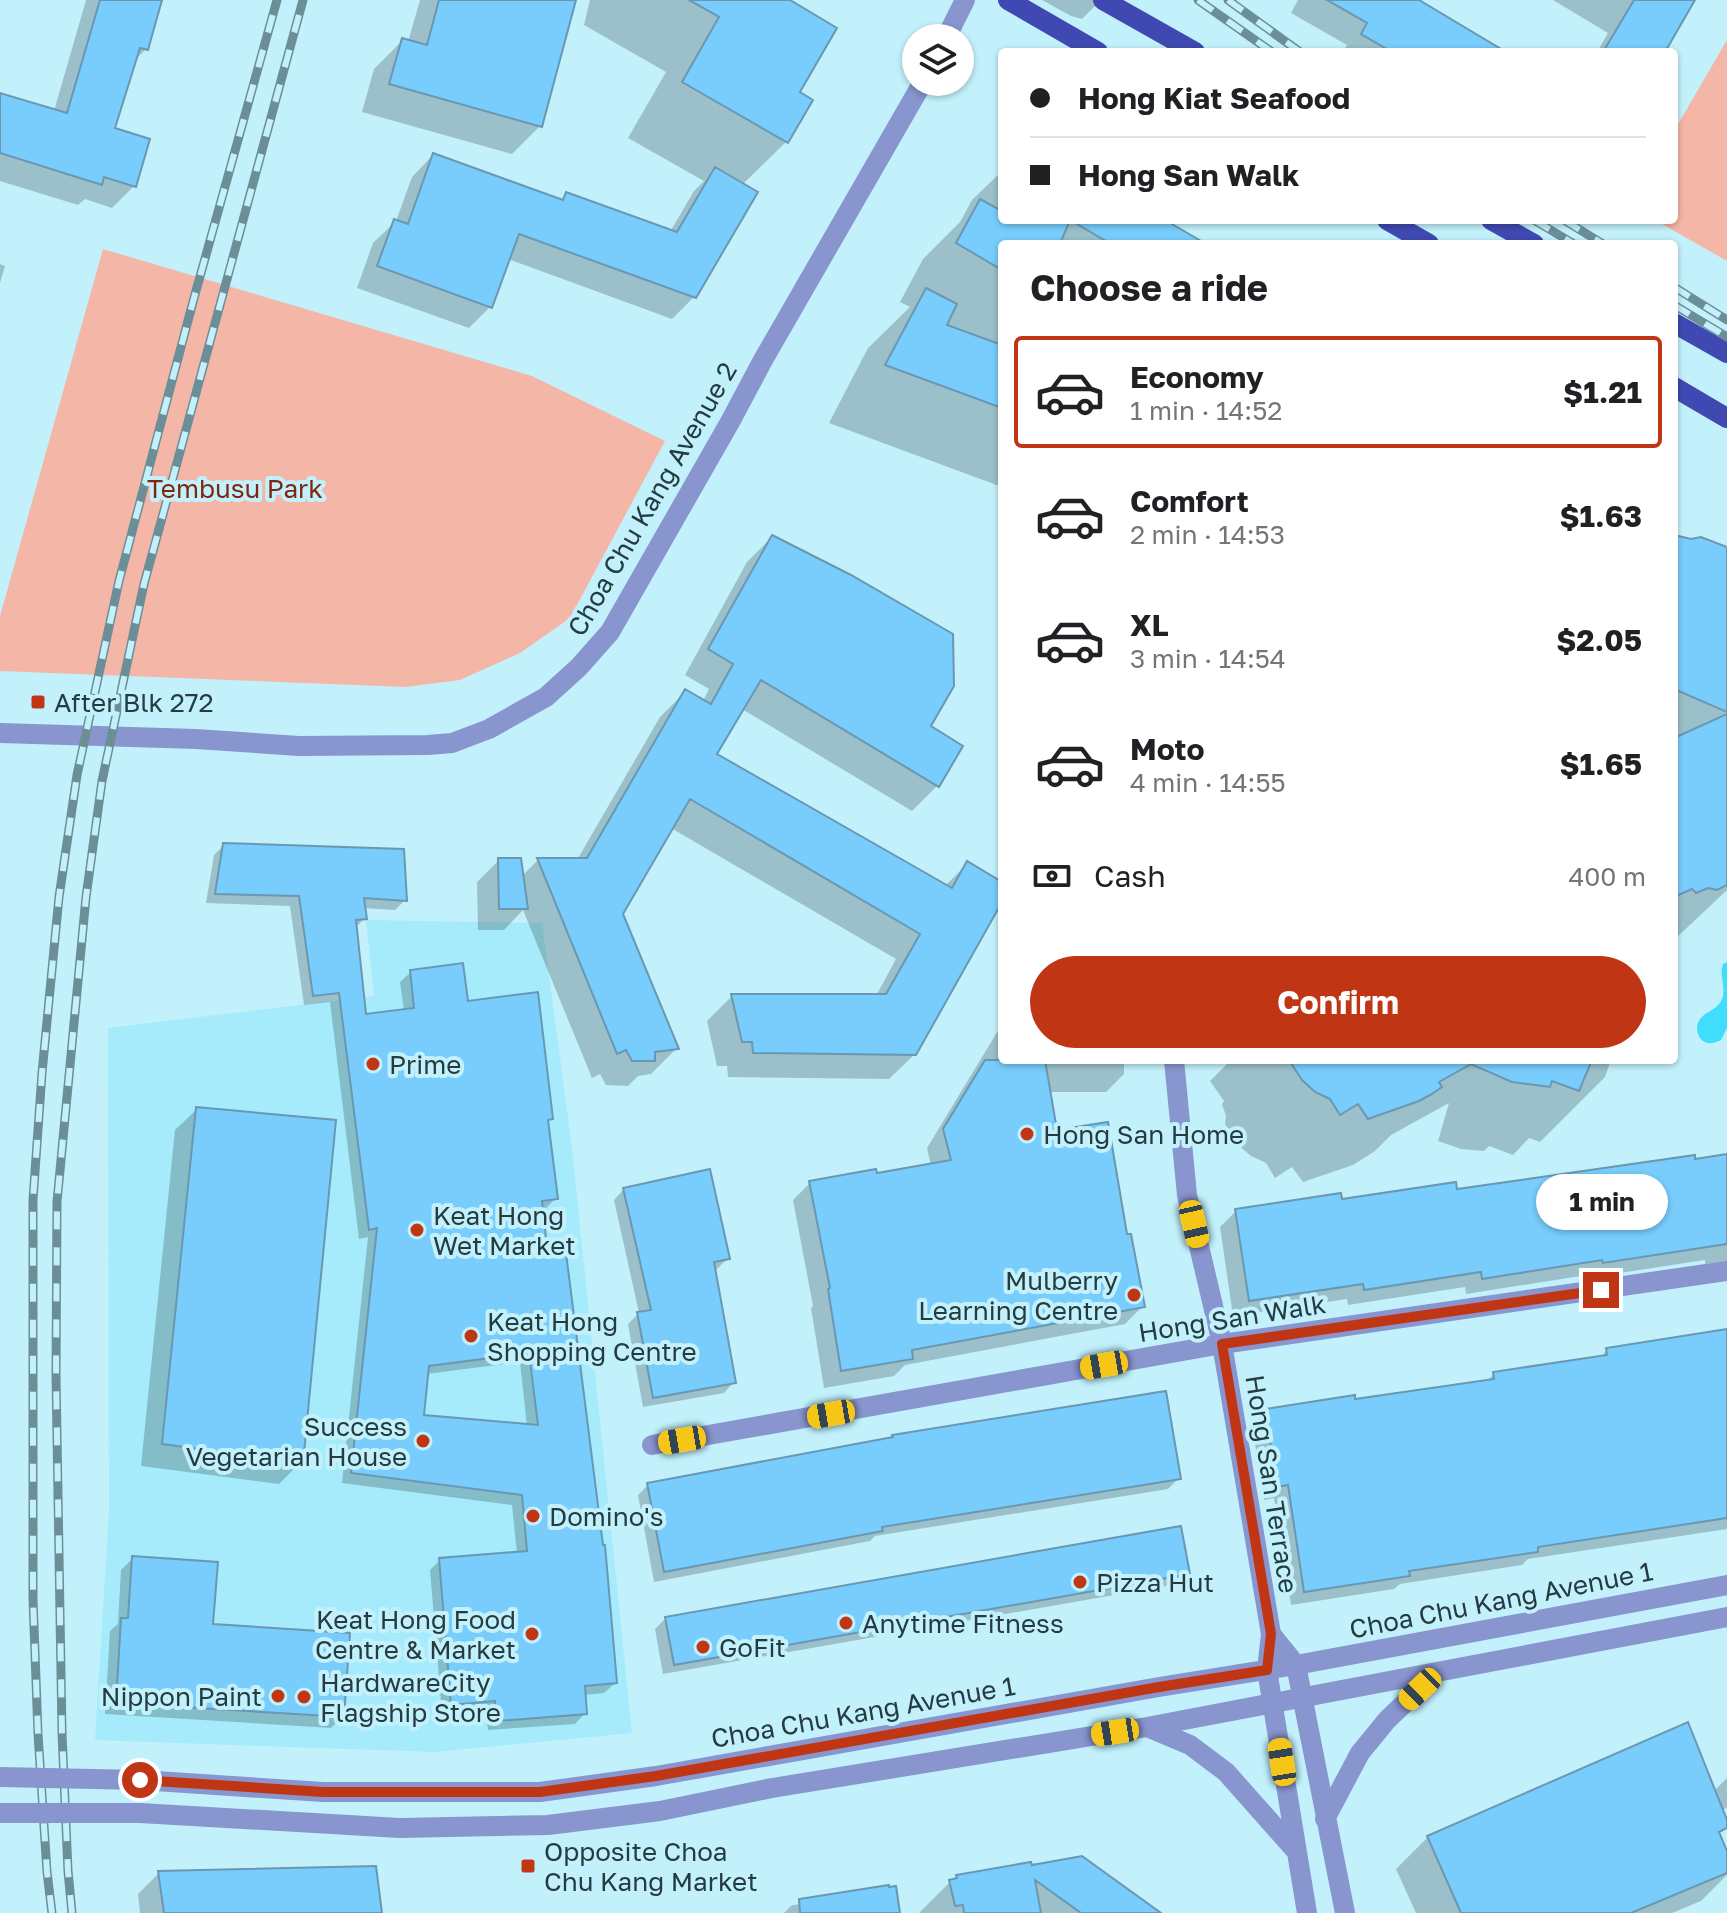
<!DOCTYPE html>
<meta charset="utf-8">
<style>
:root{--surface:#fff;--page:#f2f2f2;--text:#202124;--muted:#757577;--line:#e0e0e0;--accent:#c03614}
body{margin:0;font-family:"Golos Text",sans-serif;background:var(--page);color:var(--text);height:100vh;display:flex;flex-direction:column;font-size:30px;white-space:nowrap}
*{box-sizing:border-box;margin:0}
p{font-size:26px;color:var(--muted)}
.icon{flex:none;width:44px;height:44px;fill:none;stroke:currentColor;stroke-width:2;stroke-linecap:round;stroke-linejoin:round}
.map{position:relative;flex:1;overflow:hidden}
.panel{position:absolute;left:998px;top:240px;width:680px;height:824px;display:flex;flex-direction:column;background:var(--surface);border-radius:8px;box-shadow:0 2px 6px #0004}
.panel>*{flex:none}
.hud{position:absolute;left:998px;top:48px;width:680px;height:176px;border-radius:8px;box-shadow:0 2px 6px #0004;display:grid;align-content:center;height:176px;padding:0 32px;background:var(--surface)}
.fabs{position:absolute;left:902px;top:24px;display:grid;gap:16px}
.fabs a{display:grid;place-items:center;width:72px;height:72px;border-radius:50%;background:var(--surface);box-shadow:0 2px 6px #0004;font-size:40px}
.end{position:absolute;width:36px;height:36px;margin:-18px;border:10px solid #c03614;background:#fff;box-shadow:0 0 0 4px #fff}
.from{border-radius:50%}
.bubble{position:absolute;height:56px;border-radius:28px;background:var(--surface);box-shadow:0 2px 6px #0004;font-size:26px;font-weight:700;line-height:56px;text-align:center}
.car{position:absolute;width:24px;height:48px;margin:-24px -12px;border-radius:10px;box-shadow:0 0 6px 2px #0007;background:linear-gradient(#f5c518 24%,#345 0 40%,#f5c518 0 76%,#345 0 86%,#f5c518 0)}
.hud b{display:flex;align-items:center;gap:28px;height:76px;font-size:30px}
.hud b+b{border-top:2px solid var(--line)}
.hud i{width:20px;height:20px;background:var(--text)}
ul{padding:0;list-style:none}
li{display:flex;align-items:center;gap:24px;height:112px;margin:0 16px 12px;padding:0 16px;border:4px solid transparent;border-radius:8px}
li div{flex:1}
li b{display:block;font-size:30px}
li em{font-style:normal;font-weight:700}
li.current{border-color:var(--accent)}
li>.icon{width:72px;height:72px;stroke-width:1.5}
h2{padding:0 32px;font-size:36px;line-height:96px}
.pay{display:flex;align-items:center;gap:20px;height:88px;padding:0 32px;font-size:30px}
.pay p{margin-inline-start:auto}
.primary-button{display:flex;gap:16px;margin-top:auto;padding:16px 32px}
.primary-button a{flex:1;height:92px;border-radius:48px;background:var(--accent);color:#fff;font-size:32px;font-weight:700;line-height:92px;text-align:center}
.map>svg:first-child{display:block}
.built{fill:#a5ebfb}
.green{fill:#f4b6a6}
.water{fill:#40defd}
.shadow{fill:#0003;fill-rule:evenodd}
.building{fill:#78cdfc;stroke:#6a97b1;stroke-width:2;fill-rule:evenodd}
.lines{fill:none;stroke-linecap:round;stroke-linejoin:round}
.minor{stroke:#8895ce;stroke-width:20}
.major{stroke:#4049b1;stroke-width:20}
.rail-casing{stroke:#6c8f97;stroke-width:9}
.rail{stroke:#c2f1fc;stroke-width:6;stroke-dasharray:18;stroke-linecap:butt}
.minor-bridge{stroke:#8895ce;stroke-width:20}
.route{stroke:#c03614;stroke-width:10}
.poi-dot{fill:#c03614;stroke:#c2f1fc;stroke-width:3}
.labels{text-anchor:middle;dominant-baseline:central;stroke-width:8;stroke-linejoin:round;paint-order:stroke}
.park-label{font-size:26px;fill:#812510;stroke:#c2f1fc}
.street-label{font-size:26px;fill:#243c41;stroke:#c2f1fc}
.poi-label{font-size:26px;fill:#243c41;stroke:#c2f1fc;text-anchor:start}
</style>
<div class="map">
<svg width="1727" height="1913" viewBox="0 0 1727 1913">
<rect width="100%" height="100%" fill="#c2f1fc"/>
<path class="built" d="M366,920L542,923L572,1148L632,1733L434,1752L95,1740L109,1511L108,1028L374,996Z"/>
<path class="green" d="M1727,40V261L1655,220H1674V131Z
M103,249L532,376L665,441L570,618L520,653L460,680L405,687L0,671V616Z"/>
<path class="water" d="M1727,962V1028L1721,1040C1715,1043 1709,1045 1703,1041C1696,1036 1695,1024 1701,1018C1708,1010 1720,1009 1723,996C1725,984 1719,975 1723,964Z"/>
<path class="shadow" d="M86,0H160L146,49L133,62L113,129L134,186L112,208L85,199L78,205L0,181V95L54,111Z
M420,0H574L540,126L512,154L362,112L374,69L403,40L408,42Z
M590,0H786L798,93L786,142L742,185L694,297L672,319L508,259L491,306L469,328L357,288L373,243L396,221L412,177L433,155L561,201L567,195L670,232L694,191L704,181L628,138L666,72L584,25Z
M1042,0H1101L1082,19L1071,16Z
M1298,0H1415L1502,52H1343L1347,45L1291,13Z
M1553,0H1693L1662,52H1597L1608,33Z
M1002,171V220H1163L1204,244H1002V487L829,423L868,348L910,307L900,302L923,259L960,222L972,200Z
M0,264L5,266L0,283Z
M772,537L928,727L937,786L912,811L742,709L714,755L945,886L968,863L1002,885V898L915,1054L889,1079L728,1077L727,1066H717L707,1021L732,996H876L896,959L671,828L620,914L676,1049L651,1074L638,1076L628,1086L606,1085L600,1074L592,1078L523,910L504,930H478L477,882L499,860L522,876L538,860H577L660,717L685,692L703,701L709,689L685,675L747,562Z
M1674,540L1727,551V890L1674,940Z
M224,845L405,900L395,910L363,908L365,918L355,928L364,1016L404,1011L400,982L411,972L466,1003L551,1118L546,1123L555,1199L545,1209H541L615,1683L604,1693L584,1695L585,1713L575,1724L488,1730L486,1711L442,1714L430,1570L440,1560L517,1554L512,1505L342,1483L368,1237L359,1239L330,1002L304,1005L290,906L206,903L214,855ZM520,1362L527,1426L422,1417L426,1374Z
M1002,1024V1060H1124V1074L1106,1092H1049L1056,1133L1126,1237L1143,1306L1125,1324L905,1365L894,1376L824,1388L811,1308L813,1306L793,1200L810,1183L875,1175L931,1166L927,1148Z
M1231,1060H1611L1605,1077L1540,1142L1529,1138L1513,1155L1489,1146L1484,1151L1461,1149L1438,1141L1449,1103L1391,1135L1375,1151L1353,1165L1303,1182L1292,1167L1275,1178L1266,1163L1251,1156L1238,1145L1225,1124L1226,1116L1222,1104L1224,1101L1210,1081Z
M197,1109L301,1462L279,1484L141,1466L175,1130Z
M1727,1156V1261L1705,1264V1260L1587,1278V1275L1466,1294L1465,1287L1348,1305L1347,1299L1233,1316L1220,1227L1236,1211L1455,1191Z
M624,1189L728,1258L717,1269L713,1270L734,1382L724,1393L643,1407L628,1324L639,1313L614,1200Z
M1727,1331V1529L1528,1559L1522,1565L1400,1584L1394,1589L1291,1605L1274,1498L1264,1500L1252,1425L1266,1411L1354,1402L1486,1382L1494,1374L1599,1359L1607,1350Z
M893,1437L1178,1479L1168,1489L875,1536L870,1541L654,1582L638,1495L648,1485L890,1440Z
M133,1558L211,1625L342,1717L331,1728L105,1714L110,1631L118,1624L121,1570Z
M1188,1574L1177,1584L663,1674L655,1629L666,1618Z
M1727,1778V1808L1721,1810L1727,1826L1718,1835L1727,1856V1875L1701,1901L1672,1913H1416L1396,1869L1428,1837L1714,1791Z
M1038,1863V1866L1158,1913H919L950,1882L957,1877Z
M159,1873L380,1913H140L138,1894Z
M803,1904L898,1913H784L792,1905Z"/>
<path class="building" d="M100,0H162L148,50L140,48L115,128L150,139L136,187L104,177L102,185L0,153V93L67,113Z
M439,0H576L542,127L389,84L402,38L427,45Z
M689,0H790L837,28L800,92L813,100L788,143L682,82L719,17Z
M1327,0H1419L1506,52H1392L1361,34L1367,23Z
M1634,0H1695L1665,52H1603Z
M433,153L563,200L566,192L677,232L715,167L758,192L696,298L519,234L492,308L377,266L394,219L408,224Z
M980,199L1002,211V220H1165L1206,244H1111L1070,220L1060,244H1002V270L956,243Z
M926,288L957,304L947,325L1002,345V408L885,365Z
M772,535L851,575L953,634L954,686L931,726L963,746L939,787L761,680L717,754L952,888L967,861L1002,882V902L916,1055L753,1053L752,1042H742L731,994H886L920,934L690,799L623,914L679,1049L655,1052V1061H632L626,1050L617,1054L537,858H587L685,689L711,704L733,664L708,649Z
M1674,535L1691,539L1701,537L1727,547V712L1674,689Z
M1727,714V885L1717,890L1708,888L1696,893L1692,889L1674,897V738Z
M223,843L404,849L407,901L364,898L367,919L356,920L366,1014L414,1008L410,970L463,963L468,1001L538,992L553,1119L548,1120L558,1199L542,1201L547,1247L565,1245L603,1545H605L617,1683L585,1686L587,1714L497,1721L495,1701L451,1705L439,1558L527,1551L522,1495L351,1473L377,1228L369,1230L339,993L313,996L299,896L215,894ZM529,1353L538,1425L424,1415L429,1366Z
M498,858H521L528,909H499Z
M985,1060H1045L1057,1130L1108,1122L1127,1234H1131L1145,1307L912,1350L913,1359L841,1371L828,1289L830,1288L809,1181L876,1169L877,1173L951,1160L943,1129Z
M1289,1060H1592L1579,1091L1552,1081L1550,1087L1512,1082L1471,1064L1439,1082L1442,1087L1432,1094L1419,1101L1368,1119L1358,1104L1340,1115L1330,1099L1315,1092L1302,1080Z
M196,1107L336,1120L303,1463L162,1444Z
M1727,1154V1244L1603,1263L1602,1260L1482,1279L1481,1272L1364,1290L1363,1284L1249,1301L1235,1209L1341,1193L1342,1199L1456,1182L1457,1189L1695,1155V1159Z
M710,1169L730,1259L714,1262L736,1383L653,1398L637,1312L651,1310L623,1188Z
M1727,1329V1518L1538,1547V1552L1409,1571L1410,1576L1304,1592L1288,1485L1277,1487L1265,1409L1355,1395V1399L1494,1379L1493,1372L1607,1355L1606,1348Z
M1166,1391L1181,1479L882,1527L883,1531L664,1572L647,1483L893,1437L892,1435Z
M1181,1526L1190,1574L674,1665L665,1617Z
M132,1556L218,1562L213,1624L350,1633L344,1717L116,1703L121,1618H128Z
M1688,1722L1727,1820V1828L1719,1832L1727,1851V1873L1631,1913H1461L1427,1836Z
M1082,1856L1161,1913H1081L1035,1880L1041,1913H964L963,1905L955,1906L949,1880L957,1878L956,1875L1031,1862L1032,1865Z
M376,1866L382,1913H164L158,1871Z
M889,1885V1887L896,1886L900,1913H800L799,1899Z"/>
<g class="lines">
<path class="minor" d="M946,38L965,0
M0,733L196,739L299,746L428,745L452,743L489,729L546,697L579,667L610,632L730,422L763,360L923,82
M1174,1060L1187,1195L1222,1344L1271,1634L1267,1670L1307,1913
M652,1445L1222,1344L1727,1271
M1271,1634L1296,1665L1345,1913
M1147,1727L1190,1745L1226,1772L1297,1852
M140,1780L323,1792H540L656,1776L1159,1687L1296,1665L1727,1585
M140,1813L400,1828L548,1825L660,1811L772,1788L1147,1727L1727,1617
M1325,1819L1360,1753L1387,1720L1435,1674"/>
<path class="major" d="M1008,0L1098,52
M1103,0L1195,52
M1387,220L1429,244
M1491,220L1534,244
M1674,323L1727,353
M1674,387L1727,418"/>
<g class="rail-casing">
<path id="rail" d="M1198,0L1272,52
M1228,0L1300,52
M1534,220L1574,244
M1564,220L1603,244
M1674,287L1727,320
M1674,305L1727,337
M52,1913L47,1872L38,1734L33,1599V1200L42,1073L59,897L77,775L119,581L194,298L277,0
M72,1913L68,1871L62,1733L56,1376L57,1202L86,897L102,781L144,584L303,0"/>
</g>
<use href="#rail" class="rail"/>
<path class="minor-bridge" d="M0,1777L140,1780
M0,1813H140"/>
</g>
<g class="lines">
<path class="route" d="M140,1780L323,1792H540L656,1776L1159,1687L1267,1670L1271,1634L1222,1344L1601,1290"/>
</g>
<g class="poi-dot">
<rect x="30" y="694" width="16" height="16" rx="4"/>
<circle cx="373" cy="1064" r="8"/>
<circle cx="1027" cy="1134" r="8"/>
<circle cx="417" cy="1230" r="8"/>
<circle cx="1134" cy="1295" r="8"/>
<circle cx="471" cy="1336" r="8"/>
<circle cx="423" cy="1441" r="8"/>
<circle cx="533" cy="1516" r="8"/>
<circle cx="1080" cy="1582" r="8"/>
<circle cx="846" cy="1623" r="8"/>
<circle cx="532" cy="1634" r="8"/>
<circle cx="703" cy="1647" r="8"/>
<circle cx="278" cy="1696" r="8"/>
<circle cx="304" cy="1697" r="8"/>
<rect x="520" y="1858" width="16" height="16" rx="4"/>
</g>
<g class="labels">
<g class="park-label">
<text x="235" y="488">Tembusu Park</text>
</g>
<g class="street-label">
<text transform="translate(652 499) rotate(-60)">Choa Chu Kang Avenue 2</text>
<text transform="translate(1232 1318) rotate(-9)">Hong San Walk</text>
<text transform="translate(1272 1484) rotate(81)">Hong San Terrace</text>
<text transform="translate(1501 1600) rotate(-11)">Choa Chu Kang Avenue 1</text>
<text transform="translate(863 1712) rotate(-10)">Choa Chu Kang Avenue 1</text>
</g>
<g class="poi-label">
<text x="54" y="702">After Blk 272</text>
<text x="389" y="1064">Prime</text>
<text x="1043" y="1134">Hong San Home</text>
<text x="433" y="1215">Keat Hong<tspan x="433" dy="30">Wet Market</tspan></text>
<text x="1118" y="1280" text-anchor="end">Mulberry<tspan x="1118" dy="30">Learning Centre</tspan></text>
<text x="487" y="1321">Keat Hong<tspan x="487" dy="30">Shopping Centre</tspan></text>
<text x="407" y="1426" text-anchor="end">Success<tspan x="407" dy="30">Vegetarian House</tspan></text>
<text x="549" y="1516">Domino's</text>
<text x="1096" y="1582">Pizza Hut</text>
<text x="516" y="1619" text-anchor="end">Keat Hong Food<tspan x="516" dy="30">Centre &amp; Market</tspan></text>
<text x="862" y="1623">Anytime Fitness</text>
<text x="719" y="1647">GoFit</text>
<text x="320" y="1682">HardwareCity<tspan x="320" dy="30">Flagship Store</tspan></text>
<text x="262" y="1696" text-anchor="end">Nippon Paint</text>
<text x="544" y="1851">Opposite Choa<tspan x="544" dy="30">Chu Kang Market</tspan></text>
</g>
</g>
</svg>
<div class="fabs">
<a><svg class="icon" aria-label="layers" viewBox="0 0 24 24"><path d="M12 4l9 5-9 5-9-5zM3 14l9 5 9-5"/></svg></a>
</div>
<i class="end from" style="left:140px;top:1780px"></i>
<i class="end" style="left:1601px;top:1290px"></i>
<div class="bubble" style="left:1536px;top:1174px;width:132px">1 min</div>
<i class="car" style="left:1194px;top:1224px;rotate:167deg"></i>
<i class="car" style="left:1104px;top:1365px;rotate:260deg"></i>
<i class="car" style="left:831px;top:1414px;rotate:260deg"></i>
<i class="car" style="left:682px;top:1440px;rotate:260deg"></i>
<i class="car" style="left:1420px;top:1689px;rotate:226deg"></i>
<i class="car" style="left:1115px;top:1732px;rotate:261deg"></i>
<i class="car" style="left:1282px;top:1762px;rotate:351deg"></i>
<div class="hud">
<b><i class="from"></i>Hong Kiat Seafood</b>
<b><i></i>Hong San Walk</b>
</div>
<section class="panel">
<h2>Choose a ride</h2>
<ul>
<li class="current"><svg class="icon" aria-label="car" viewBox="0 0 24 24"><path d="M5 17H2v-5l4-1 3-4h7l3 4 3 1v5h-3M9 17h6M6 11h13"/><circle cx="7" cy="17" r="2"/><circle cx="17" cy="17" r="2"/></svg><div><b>Economy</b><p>1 min · 14:52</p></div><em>$1.21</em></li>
<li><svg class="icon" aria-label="car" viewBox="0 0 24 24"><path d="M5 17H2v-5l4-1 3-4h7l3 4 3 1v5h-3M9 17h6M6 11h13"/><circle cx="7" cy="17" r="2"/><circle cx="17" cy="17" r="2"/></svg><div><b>Comfort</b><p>2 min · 14:53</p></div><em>$1.63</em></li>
<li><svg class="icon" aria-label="car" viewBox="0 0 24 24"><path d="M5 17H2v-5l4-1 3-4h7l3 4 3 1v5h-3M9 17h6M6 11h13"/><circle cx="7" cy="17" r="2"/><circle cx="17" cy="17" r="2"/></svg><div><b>XL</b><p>3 min · 14:54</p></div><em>$2.05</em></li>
<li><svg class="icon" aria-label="car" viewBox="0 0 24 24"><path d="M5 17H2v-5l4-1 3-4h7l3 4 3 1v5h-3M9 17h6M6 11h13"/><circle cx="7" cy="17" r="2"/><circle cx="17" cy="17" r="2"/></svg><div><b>Moto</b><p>4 min · 14:55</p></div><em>$1.65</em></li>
</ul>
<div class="pay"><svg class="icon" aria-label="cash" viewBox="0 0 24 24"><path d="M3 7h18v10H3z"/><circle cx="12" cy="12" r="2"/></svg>Cash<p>400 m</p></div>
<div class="primary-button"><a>Confirm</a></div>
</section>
</div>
